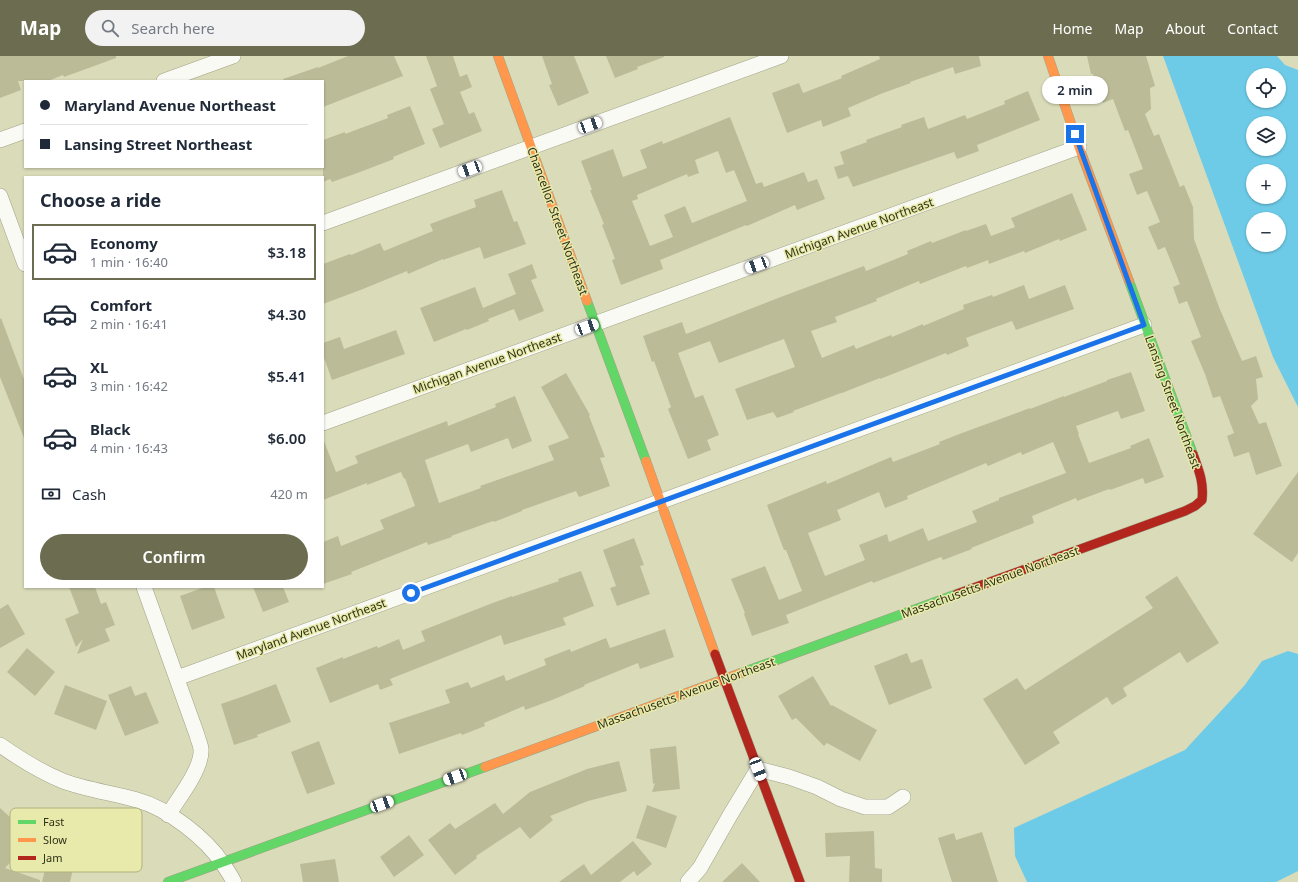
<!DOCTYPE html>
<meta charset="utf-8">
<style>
:root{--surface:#fff;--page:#f2f2f3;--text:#1f2937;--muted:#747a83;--line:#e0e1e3;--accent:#6c6c50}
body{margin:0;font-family:"Noto Sans",sans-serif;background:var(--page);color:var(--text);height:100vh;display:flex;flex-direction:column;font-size:15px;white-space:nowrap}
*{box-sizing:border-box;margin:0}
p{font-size:13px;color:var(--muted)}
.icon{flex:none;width:22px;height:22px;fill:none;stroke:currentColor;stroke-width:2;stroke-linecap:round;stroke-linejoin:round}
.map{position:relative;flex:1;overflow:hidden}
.details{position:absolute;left:24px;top:120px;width:300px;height:412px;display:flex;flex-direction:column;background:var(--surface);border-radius:0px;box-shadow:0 1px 3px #0004}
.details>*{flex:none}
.guide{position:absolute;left:24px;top:24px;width:300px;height:88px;border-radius:0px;box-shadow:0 1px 3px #0004;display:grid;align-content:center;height:88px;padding:0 16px;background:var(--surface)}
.fabs{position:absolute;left:1246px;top:12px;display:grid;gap:8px}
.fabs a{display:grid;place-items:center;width:40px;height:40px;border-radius:50%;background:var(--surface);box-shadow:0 1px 3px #0004;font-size:20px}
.end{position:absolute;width:18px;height:18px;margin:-9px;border:5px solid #1a73e8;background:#fff;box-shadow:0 0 0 2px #fff}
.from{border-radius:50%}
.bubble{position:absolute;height:28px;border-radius:14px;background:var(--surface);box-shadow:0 1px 3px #0004;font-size:13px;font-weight:600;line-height:28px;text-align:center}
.car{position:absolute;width:12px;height:24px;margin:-12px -6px;border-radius:5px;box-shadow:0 0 3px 1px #0007;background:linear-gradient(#fff 24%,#345 0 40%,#fff 0 76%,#345 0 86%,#fff 0)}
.guide b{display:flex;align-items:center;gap:14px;height:38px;font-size:15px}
.guide b+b{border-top:1px solid var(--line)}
.guide i{width:10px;height:10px;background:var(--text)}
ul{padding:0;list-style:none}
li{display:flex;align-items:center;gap:12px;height:56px;margin:0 8px 6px;padding:0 8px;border:2px solid transparent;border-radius:0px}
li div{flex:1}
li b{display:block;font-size:15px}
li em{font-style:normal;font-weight:600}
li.active{border-color:var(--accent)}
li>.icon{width:36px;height:36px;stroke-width:1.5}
h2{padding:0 16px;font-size:18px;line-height:48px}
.pay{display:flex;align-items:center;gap:10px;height:44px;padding:0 16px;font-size:15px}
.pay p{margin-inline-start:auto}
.cta{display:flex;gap:8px;margin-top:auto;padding:8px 16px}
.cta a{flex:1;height:46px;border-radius:24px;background:var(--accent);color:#fff;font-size:16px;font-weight:600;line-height:46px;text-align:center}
header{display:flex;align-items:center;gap:24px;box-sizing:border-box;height:56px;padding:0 20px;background:var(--accent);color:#fff}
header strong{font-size:19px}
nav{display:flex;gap:22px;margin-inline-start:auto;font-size:14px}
.search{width:280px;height:36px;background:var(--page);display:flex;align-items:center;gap:10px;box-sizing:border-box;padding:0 14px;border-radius:22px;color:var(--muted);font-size:15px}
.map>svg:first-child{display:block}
.water{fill:#6dcbe8;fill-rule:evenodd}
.building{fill:#bbbc97;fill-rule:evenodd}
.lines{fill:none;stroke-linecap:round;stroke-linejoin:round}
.street-casing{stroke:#a1a287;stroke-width:16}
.fast-casing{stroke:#a1a287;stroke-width:10}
.slow-casing{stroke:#a1a287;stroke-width:10}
.jam-casing{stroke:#a1a287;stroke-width:10}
.street{stroke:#f9faf4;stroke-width:15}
.fast{stroke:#63d668;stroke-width:9}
.slow{stroke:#ff974d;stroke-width:9}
.jam{stroke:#b3261e;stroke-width:9}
.route{stroke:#1a73e8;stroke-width:5}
.labels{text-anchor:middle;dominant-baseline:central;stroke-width:3;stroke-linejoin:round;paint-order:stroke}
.street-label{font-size:12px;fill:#303117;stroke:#e7eaaa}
.key{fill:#e7eaaa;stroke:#b0b27e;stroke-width:1}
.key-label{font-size:11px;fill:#303117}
</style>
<header>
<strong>Map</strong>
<div class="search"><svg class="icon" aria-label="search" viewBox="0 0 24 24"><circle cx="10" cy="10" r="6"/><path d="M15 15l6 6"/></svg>Search here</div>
<nav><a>Home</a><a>Map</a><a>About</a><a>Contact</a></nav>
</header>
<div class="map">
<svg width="1298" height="826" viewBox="0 0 1298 826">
<rect width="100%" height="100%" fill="#dadbb9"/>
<path class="water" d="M1163,0H1277L1285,9L1298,14V351L1273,301ZM1253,19H1279V45H1253ZM1253,67H1279V93H1253ZM1253,115H1279V141H1253ZM1253,163H1279V189H1253Z
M1288,595L1298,598V815L1276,826H1027L1015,800L1014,772L1185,694L1244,630L1262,605Z"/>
<path class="building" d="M0,0H116V2L64,21L63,19L48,25H18L21,34L0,42Z
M348,0H394L403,20L323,51V25H284L283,23L318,11V12Z
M426,0H453L460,21L467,18L472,31L460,36L469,58L474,56L482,75L440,92L432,73L444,68L430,33L437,30Z
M542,0H574L589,37L558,50L549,29L552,28Z
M606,0H664V1L637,11L638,13L615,22Z
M879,0H979L981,10L955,18L953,11L910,26L911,27L883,37L848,52L851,60L823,71L821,64L787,77L772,37L799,27L803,37L842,22L841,20L880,3Z
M1087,0H1146L1155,30L1150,32L1151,53L1145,58L1154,80L1159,78L1180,131L1184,129L1193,151L1194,183L1219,251L1242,305L1256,300L1263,321L1256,323L1258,343L1251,350L1259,368L1266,366L1282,410L1256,419L1249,396L1234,401L1227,380L1234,377L1220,340L1213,342L1205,318L1191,285L1201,281L1187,245L1179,248L1173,231L1180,228L1165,191L1158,194L1148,171L1160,166L1147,135L1137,139L1129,118L1143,113L1128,74L1125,75L1113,43L1103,47L1093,18H1091Z
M1028,35L1040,64L977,89L979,95L957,103L954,96L853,131L848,120L838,123L834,111L844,108L840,96L867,86L866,84L902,71L901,69L924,61L928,73L965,59L967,63L1005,48L1004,45Z
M410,50L425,88L393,101L394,103L360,116L332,126L330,123L323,126V84L345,76V78L388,62L387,59Z
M730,61L756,128L762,126L764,131L804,116L808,126L817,123L825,143L797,154L795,149L747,170L746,169L660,204L663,213L621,229L612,204L615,203L602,169L604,168L590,134H592L581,105L613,93L623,121L647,112L640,94L662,85L663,88ZM718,95L726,117L734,114L747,145L692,167L685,150L664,159L673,181L650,190L632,145L638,143L637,139L687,118L688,121L699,117L695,104Z
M502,134L514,166L517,165L526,188L484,203L480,191L443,204V203L408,218L407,215L363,233L323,248V208L350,198L351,199L380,187L384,195L433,175L430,168L476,151L474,144Z
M1072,137L1087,174L1060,185L1059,183L1025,197L1024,195L989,208L988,204L967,212L966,210L920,228L919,225L876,243L877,245L835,261L837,266L811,275L822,302L854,289L856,293L891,279L892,281L923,268V270L964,253L963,249L992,239L993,241L1024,229L1029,243L1065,229L1074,253L1016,274L1012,265L966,282L969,290L947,299L946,297L880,323V322L842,337H841L793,355L794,356L777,362L773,356L747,364L735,333L795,311L784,283L719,307L710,285L678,297L695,342L703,339L719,379L707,384L711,394L688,403L668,353L671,351L654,305L652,306L643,280L682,266L686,278L778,242L864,210L866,215L908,198L907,195L931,185L932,187L966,174V175L986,168L991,180L1015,171L1011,162Z
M532,208L537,222L531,224L544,255L519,265L514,253L488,263L489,265L467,274L466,273L434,286L420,252L475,231L483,252L516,238L508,218Z
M1,262L25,326L24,382L0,321V263Z
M396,274L405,298L332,324L323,299V287L340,281L344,293Z
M1131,316L1145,355L1121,363L1118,355L1076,370L1079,378H1078L1089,407L1131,392L1130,390L1149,382L1164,421L1145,428L1143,422L1110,434L1109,433L1077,445L1076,442L1032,460L1034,467L971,492L972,493L943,504L941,501L873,527L872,525L786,559L789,567L752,580L744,558L745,557L731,523L765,510L779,544L802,535L786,494H784L767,449L826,425L827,428L891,401L893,406L940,388L939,386L962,377L1030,352V353L1064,340V341L1107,325V324ZM1053,386L1066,417L999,442V444L972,455L977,466L928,485L923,472L889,486L887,478L859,489L865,504L825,520L808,477L841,464L837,454L879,436L885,452L908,443L907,440L986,407L988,410L1021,396L1022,399Z
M566,317L590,359L589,360L605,401L600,402L610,430L579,441L576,435L522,454V455L494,466L493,465L451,480L452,481L428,489L427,486L351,516L352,518L323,528V486L338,480L341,490L384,473L380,464L415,450L405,422L404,423L401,416L367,429V427L323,444V385H324L336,416L358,407L355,400L447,365L448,370L496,351L495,348L515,340L532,385L512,393L508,382L471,396L468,388L425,404L439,447L481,432L480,430L554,404L548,390L569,382L541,331Z
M1298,416V497L1292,506L1253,478Z
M634,482L644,509L640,510L650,538L617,550L610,532L616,530L603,494Z
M581,515L594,550L563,562L566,569L504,589L501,579L390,623L393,629L380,634L378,628L330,647L316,612L343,601V603L377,590L378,592L399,583L403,594L425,585L421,575L490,548L512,540V541L559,525L558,523Z
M1177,520L1219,587L1187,607L1180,596L1123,632L1127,640L1112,649L1107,641L1053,676L1060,687L1025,709L983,643L1017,622L1025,634L1153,552L1145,541Z
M69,531H95L101,548L106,546L115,569L105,573L110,585L77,598L83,583L76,591L65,563L79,557Z
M205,531H214L225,562L192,574L180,540Z
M253,531H283L289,546L263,556Z
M8,548L25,578L0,592V553Z
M665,573L674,601L640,613L638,607L584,629L585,630L552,644L525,654L524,650L484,667L485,670L462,679L461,677L399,698L389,667L450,647L445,634L468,626L471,632L504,619L506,625L546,609L544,603L570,593L571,596L606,582L610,592Z
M27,592L55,616L35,640L7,616Z
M907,597L911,607L922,603L932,632L889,649L874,610Z
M813,620L831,650L832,649L877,674L860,705L827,687L824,690L796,662L792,664L778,640Z
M276,628L291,666L257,679L258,681L234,689L221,648L247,639Z
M65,629L107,645L96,674L54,658Z
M131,630L135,640L146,636L159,667L125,680L108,639Z
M319,685L335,728L307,738L291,696Z
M676,690L680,733L652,736L655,727L653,728L650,693Z
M619,705L627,735L588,745L550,760L553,764L530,783L520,771L476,800L477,802L455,819L428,784L450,767L455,773L495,747L503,758L530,736L587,713Z
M647,749L677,760L666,792L636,782Z
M0,752L33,782L5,812L40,824V826H0Z
M874,775L875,812L882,813V826H849L850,800L826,801L825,777Z
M982,776L998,826H952L938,782L954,777L956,784Z
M54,777L80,783L70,826H42Z
M409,779L424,799L394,821L380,801Z
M633,785L652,808L637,820L634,815L620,826H559L584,808L591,819Z
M335,803L339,826H303L300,808Z
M742,807L760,826H722Z"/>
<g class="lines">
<g class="street-casing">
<path id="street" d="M164,25L233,0
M0,84L25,75
M0,140L25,208
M323,167L781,0
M323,367L1079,91
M144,531L197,679C198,684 201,689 201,694C202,713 178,743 168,759
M177,622L1144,269
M0,689C20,703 41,716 63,725C87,734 113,737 137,744C167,752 206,782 223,808C227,814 231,820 234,826
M688,826L700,812L729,761L758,713L789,721L817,731L841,743L865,751H888L903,741"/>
</g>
<g class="fast-casing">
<path id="fast" d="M1129,225L1193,398
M587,245L646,405
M741,617L957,538
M168,826L485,711"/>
</g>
<g class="slow-casing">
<path id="slow" d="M498,0L587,245
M1048,0L1079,91L1129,225
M646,405L715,598
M485,711L741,617"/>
</g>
<g class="jam-casing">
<path id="jam" d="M957,538L1185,455L1195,450L1202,444C1204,426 1199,415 1193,398
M715,598L800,826"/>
</g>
<use href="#street" class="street"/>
<use href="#fast" class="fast"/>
<use href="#slow" class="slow"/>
<use href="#jam" class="jam"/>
</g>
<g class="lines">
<path class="route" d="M411,537L1144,269L1075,78"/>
</g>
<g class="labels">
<g class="street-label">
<text transform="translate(558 165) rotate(70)">Chancellor Street Northeast</text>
<text transform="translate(859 172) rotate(-20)">Michigan Avenue Northeast</text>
<text transform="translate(487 307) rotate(-20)">Michigan Avenue Northeast</text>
<text transform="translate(1173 346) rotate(70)">Lansing Street Northeast</text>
<text transform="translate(990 526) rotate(-20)">Massachusetts Avenue Northeast</text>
<text transform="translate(311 573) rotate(-20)">Maryland Avenue Northeast</text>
<text transform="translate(686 637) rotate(-20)">Massachusetts Avenue Northeast</text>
</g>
</g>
<rect x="10" y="752" width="132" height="64" rx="6" class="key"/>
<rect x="18" y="764" width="18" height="4" fill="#63d668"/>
<rect x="18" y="782" width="18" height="4" fill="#ff974d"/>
<rect x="18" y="800" width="18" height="4" fill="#b3261e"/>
<g class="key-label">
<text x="43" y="770">Fast</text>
<text x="43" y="788">Slow</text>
<text x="43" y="806">Jam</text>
</g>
</svg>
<div class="fabs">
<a><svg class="icon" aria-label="locate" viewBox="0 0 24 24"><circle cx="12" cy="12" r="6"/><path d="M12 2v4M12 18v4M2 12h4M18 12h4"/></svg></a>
<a><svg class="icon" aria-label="layers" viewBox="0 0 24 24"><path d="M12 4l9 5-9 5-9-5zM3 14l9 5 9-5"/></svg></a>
<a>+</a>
<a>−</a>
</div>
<i class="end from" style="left:411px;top:537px"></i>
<i class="end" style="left:1075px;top:78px"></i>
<div class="bubble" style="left:1042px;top:20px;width:66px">2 min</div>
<i class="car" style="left:590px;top:69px;rotate:70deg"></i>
<i class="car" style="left:470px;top:113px;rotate:250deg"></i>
<i class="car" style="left:757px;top:209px;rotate:250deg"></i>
<i class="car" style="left:587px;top:271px;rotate:70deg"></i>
<i class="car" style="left:758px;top:713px;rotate:159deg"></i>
<i class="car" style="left:455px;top:721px;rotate:250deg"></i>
<i class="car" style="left:382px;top:748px;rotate:70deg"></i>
<div class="guide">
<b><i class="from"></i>Maryland Avenue Northeast</b>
<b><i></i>Lansing Street Northeast</b>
</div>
<section class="details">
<h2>Choose a ride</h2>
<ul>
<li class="active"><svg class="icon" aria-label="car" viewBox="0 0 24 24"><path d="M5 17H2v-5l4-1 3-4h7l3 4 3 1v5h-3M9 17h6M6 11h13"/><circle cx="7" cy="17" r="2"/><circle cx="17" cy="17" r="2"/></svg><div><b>Economy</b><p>1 min · 16:40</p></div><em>$3.18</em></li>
<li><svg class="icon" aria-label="car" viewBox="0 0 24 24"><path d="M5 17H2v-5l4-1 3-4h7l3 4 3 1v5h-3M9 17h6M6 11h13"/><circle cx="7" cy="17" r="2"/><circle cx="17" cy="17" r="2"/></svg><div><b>Comfort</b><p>2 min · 16:41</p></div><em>$4.30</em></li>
<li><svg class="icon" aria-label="car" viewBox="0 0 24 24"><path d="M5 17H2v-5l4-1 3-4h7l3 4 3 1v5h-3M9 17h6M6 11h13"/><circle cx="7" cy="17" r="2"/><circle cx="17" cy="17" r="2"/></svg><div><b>XL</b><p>3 min · 16:42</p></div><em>$5.41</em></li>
<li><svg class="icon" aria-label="car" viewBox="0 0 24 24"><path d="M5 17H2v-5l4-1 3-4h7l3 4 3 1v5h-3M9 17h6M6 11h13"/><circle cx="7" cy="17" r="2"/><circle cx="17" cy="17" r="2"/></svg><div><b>Black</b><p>4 min · 16:43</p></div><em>$6.00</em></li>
</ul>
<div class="pay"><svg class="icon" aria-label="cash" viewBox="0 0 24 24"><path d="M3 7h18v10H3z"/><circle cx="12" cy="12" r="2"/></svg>Cash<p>420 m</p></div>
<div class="cta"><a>Confirm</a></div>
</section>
</div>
